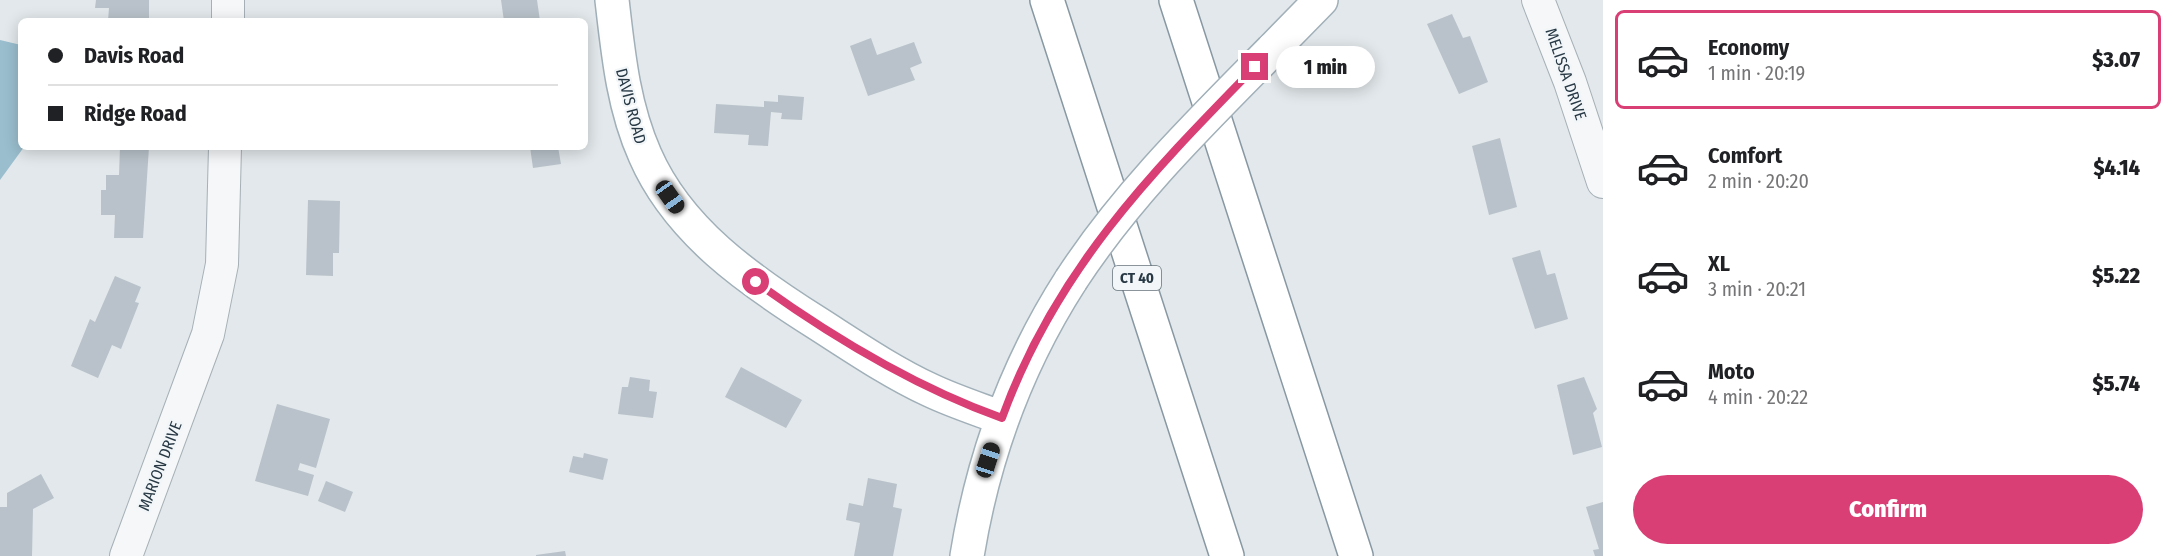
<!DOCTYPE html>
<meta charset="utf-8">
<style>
:root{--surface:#fff;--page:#f2f2f2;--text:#202124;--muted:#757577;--line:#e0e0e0;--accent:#d93e75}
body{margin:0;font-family:"Fira Sans Condensed",sans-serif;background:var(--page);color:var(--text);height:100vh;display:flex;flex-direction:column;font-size:22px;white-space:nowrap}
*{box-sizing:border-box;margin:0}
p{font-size:20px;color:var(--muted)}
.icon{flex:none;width:33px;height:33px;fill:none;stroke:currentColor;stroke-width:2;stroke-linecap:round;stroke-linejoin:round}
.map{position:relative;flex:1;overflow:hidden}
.drawer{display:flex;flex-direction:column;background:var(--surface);width:570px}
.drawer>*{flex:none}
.hud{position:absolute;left:18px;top:18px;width:570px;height:132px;border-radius:9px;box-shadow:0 3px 15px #0003;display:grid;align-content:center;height:132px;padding:0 30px;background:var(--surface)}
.end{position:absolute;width:27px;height:27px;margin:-14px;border:8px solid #d93e75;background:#fff;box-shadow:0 0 0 3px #fff}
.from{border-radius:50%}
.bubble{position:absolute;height:42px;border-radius:21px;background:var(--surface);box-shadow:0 3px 15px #0003;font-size:20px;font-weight:800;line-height:42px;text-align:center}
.car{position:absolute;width:18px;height:36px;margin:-18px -9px;border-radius:8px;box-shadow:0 0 4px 2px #0007;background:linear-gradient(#222 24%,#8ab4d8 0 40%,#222 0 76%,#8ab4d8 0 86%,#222 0)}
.hud b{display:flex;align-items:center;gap:21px;height:57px;font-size:22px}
.hud b+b{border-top:2px solid var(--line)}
.hud i{width:15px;height:15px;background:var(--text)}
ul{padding:10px 0 0;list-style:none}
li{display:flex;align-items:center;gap:18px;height:99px;margin:0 12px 9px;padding:0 18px;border:3px solid transparent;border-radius:9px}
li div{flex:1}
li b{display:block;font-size:22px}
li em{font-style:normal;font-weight:800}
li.current{border-color:var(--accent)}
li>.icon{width:54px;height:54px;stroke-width:1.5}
.cta{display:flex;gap:12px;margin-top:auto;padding:12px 30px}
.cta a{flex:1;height:69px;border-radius:36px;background:var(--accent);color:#fff;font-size:24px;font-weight:800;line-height:69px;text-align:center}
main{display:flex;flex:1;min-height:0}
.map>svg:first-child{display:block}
.water{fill:#9abece}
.building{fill:#b9c2ca}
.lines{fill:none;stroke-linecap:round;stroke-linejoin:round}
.minor-casing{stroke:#a6b0b6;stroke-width:34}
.major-casing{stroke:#a0afb8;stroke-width:36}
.highway-casing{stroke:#8898a3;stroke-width:36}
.minor{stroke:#f5f7f9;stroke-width:32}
.major{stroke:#fff;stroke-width:33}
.highway{stroke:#fff;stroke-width:33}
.major-bridge-casing{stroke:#a0afb8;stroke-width:36;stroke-linecap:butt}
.major-bridge{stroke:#fff;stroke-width:33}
.route{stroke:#d93e75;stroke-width:8}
.labels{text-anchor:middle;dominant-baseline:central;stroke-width:4.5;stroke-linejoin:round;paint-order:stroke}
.shield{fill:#f2f6f8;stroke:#65727b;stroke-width:1.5}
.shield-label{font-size:15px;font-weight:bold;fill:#283945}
.street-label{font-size:16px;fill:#283945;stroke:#f2f6f8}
</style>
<main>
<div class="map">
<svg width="1603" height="556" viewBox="0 0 1603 556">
<rect width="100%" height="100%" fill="#e2e8eb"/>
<path class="water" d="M0,40L21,45V147H24L0,180Z"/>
<path class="building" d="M96,0H149V21H108L109,8H95Z
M501,0H537L540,21H504Z
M1452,14L1463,38L1470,36L1488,82L1459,94L1427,24Z
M871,38L877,55L914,42L922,63L910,68L915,80L868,96L850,46Z
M778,95L804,97L802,120L781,119L782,113L771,112L768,146L748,145L749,135L714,133L716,104L764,107V101L778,102Z
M1500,138L1517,207L1489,215L1472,146Z
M120,147H149L143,238H114L115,215H101V190H106V175H119Z
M530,147H558L561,164L533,168Z
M308,200L340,201L339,253H333V276L306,275Z
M1540,250L1547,275L1555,273L1568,319L1535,329L1512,258Z
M115,276L141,287L135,302L139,303L121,349L112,345L98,378L71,366L90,319L95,322Z
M741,367L802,400L786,428L725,397Z
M630,377L650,380L649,391L657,392L653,418L618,414L622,387H628Z
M1584,377L1597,409L1593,413L1602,447L1573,455L1557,385Z
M277,404L330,419L316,468L300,463L298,470L314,475L308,496L255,481Z
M584,453L608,459L603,480L569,472L573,456L583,458Z
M41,474L54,498L33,509L32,556H0V507H7V493Z
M868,478L897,484L893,507L902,509L893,556H854L860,523L846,520L849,503L863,506Z
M326,481L353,492L345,512L318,501Z
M1603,502V556H1595L1593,550L1599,549L1586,507Z
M565,551L566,556H536V555Z"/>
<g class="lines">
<g class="minor-casing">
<path id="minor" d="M1538,0L1570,82L1603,182
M228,21V0
M126,556L208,334L222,264L225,147"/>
</g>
<g class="major-casing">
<path id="major" d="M612,0C618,52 623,106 645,155C678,231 749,280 817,323C853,346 891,372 930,390C953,401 978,409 1002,418
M1272,50L1321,0
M967,556C983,457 1017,364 1071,280"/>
</g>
<g class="highway-casing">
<path id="highway" d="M1047,0L1227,556
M1176,0L1356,556"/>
</g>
<use href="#minor" class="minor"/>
<use href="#major" class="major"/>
<use href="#highway" class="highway"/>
<g class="major-bridge-casing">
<path id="major-bridge" d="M1071,280C1127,194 1200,123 1272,50"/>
</g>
<use href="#major-bridge" class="major-bridge"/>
</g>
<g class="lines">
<path class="route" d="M756,282C832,337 913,386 1002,418C1055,272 1148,176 1255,67"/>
</g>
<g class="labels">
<rect class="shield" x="1113" y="266" width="48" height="24" rx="4.5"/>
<g class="shield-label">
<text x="1137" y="278">CT 40</text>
</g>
<g class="street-label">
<text transform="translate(1566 74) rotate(71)">MELISSA DRIVE</text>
<text transform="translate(631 106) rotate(75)">DAVIS ROAD</text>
<text transform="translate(160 466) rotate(-69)">MARION DRIVE</text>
</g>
</g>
</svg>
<i class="end from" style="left:756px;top:282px"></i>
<i class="end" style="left:1255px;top:67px"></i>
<div class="bubble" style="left:1276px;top:46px;width:99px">1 min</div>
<i class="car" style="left:670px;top:197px;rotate:145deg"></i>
<i class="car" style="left:988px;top:460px;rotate:18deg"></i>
<div class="hud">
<b><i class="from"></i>Davis Road</b>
<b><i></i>Ridge Road</b>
</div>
</div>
<section class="drawer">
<ul>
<li class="current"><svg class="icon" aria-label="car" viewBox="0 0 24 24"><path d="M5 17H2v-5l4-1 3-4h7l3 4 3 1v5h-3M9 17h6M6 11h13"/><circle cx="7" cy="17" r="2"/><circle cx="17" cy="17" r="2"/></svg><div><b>Economy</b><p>1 min · 20:19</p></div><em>$3.07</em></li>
<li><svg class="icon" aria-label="car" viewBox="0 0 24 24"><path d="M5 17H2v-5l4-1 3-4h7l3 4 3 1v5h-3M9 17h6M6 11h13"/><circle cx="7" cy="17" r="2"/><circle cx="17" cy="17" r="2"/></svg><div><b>Comfort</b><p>2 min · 20:20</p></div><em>$4.14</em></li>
<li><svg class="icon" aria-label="car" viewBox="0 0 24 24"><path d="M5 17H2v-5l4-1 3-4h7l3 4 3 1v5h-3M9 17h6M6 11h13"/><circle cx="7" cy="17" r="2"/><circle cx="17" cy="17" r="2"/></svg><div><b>XL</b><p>3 min · 20:21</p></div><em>$5.22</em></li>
<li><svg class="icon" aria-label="car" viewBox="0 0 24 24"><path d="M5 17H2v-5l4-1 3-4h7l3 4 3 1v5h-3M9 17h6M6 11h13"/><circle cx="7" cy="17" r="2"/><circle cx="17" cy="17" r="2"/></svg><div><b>Moto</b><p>4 min · 20:22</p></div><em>$5.74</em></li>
</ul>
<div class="cta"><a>Confirm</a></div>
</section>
</main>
